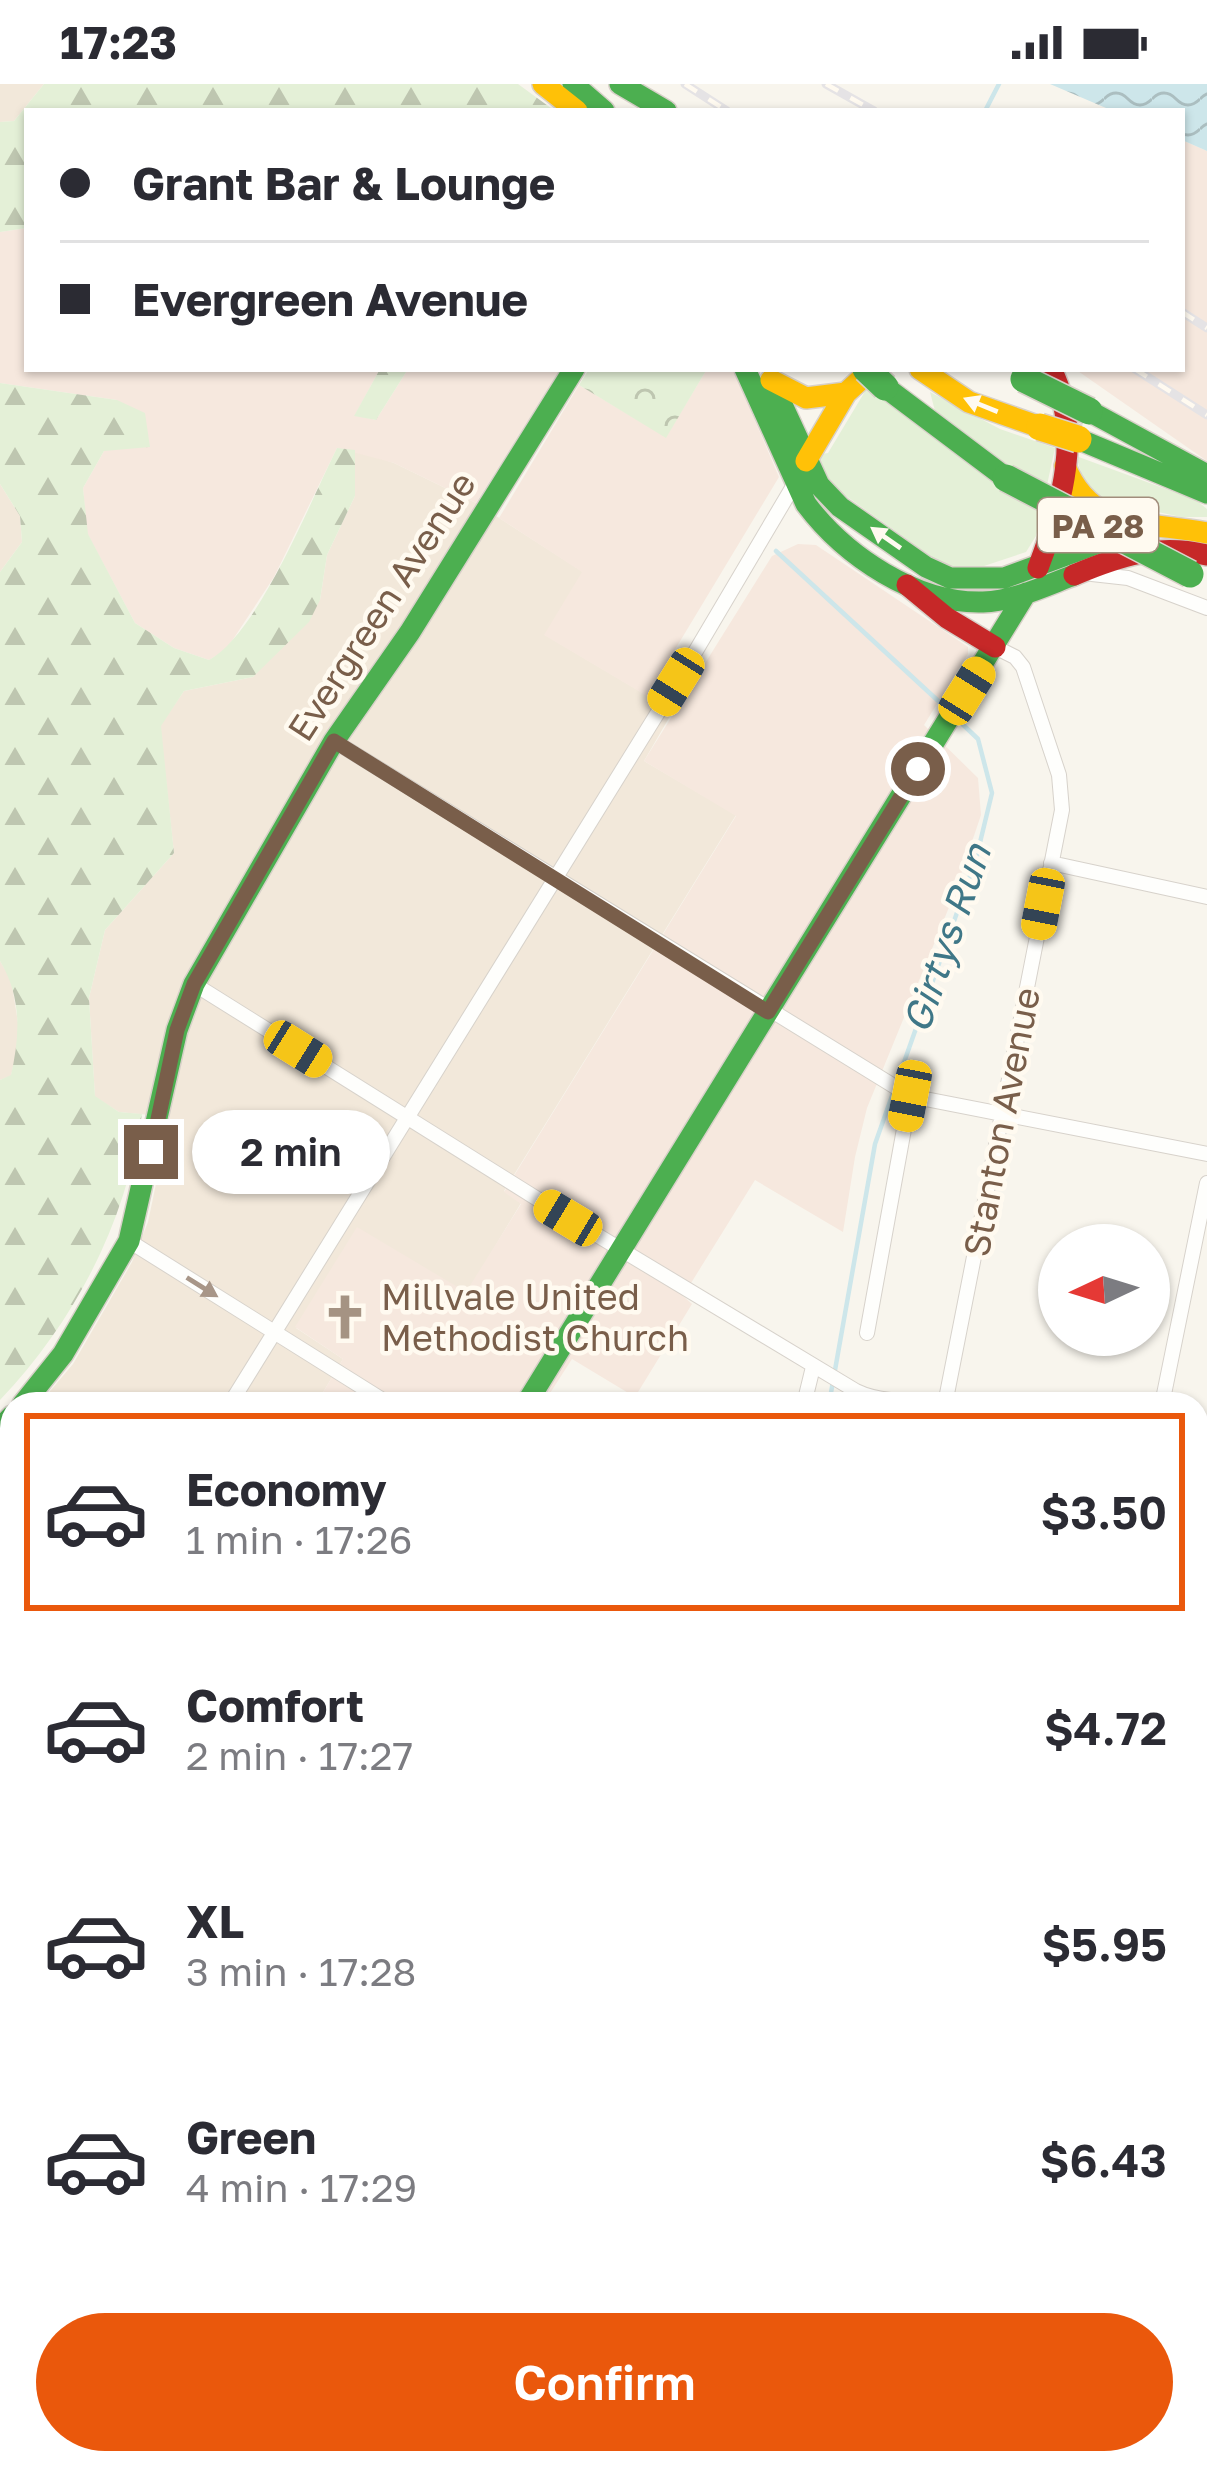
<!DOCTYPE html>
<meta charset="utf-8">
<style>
:root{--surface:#fff;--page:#f7f7f7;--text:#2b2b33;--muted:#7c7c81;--line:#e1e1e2;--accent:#ea580c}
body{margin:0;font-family:"Golos Text",sans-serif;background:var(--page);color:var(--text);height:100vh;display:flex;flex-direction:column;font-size:45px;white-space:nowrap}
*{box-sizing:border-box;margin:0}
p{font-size:39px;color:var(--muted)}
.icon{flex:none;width:66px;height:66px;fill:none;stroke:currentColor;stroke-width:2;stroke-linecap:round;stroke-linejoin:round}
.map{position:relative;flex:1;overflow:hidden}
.side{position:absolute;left:0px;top:1308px;width:1209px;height:1083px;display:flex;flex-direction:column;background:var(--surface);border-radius:36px 36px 0 0;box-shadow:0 3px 9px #0004}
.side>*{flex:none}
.hud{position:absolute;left:24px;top:24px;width:1161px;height:264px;border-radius:0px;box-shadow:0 3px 9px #0004;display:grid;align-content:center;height:264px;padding:0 36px;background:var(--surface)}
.needle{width:78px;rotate:266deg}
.tools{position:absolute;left:1038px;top:1140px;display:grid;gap:24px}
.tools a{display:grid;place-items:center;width:132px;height:132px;border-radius:50%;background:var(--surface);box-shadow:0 3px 9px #0004;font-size:60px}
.end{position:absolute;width:54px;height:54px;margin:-27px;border:15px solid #795e4a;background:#fff;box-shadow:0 0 0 6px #fff}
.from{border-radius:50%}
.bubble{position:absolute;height:84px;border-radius:42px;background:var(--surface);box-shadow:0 3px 9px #0004;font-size:39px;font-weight:600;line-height:84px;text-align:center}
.car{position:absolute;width:36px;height:72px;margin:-36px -18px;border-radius:15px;box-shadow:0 0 9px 3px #0007;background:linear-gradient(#f5c518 24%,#345 0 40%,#f5c518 0 76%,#345 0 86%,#f5c518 0)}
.hud b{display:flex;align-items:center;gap:42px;height:114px;font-size:45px}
.hud b+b{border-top:3px solid var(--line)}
.hud i{width:30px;height:30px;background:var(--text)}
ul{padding:21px 0 0;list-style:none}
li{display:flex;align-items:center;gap:36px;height:198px;margin:0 24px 18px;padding:0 12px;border:6px solid transparent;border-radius:0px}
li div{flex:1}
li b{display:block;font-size:45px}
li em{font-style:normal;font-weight:600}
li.on{border-color:var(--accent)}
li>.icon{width:108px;height:108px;stroke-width:1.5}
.button{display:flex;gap:24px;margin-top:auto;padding:24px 36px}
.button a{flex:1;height:138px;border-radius:72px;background:var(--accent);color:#fff;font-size:48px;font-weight:600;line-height:138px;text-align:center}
.status{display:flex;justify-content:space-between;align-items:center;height:84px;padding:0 60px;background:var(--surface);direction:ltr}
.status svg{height:33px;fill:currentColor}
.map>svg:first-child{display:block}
.residential{fill:#f2e8da}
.commercial{fill:#f6e8de}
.grass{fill:#e4f0d7}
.forest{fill:url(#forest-firs)}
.park{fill:url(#park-crowns)}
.water{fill:url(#water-waves)}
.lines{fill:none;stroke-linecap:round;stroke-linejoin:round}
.stream{stroke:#cde6ea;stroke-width:4.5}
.street-casing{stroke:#d7d2cb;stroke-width:16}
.fast-casing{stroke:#d8d1c9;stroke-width:24}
.slow-casing{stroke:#d8d1c9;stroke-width:24}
.jam-casing{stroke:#d8d1c9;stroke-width:24}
.street{stroke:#fefefc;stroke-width:14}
.fast{stroke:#4caf50;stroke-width:21}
.slow{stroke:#ffc107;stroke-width:21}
.jam{stroke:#c62828;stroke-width:21}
.rail-casing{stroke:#e5e3e5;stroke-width:9}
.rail{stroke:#fffaf0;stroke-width:4.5;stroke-dasharray:14;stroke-linecap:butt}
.fast-bridge-casing{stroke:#dad1ca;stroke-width:30;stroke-linecap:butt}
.slow-bridge-casing{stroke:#dad1ca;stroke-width:30;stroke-linecap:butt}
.fast-bridge{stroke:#4caf50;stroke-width:27}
.slow-bridge{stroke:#ffc107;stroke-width:27}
.oneway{fill:#fffaf0}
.oneway2{fill:#a89688}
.route{stroke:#795e4a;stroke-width:15}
.labels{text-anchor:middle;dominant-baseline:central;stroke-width:9;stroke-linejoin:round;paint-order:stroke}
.shield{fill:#fffaf0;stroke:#a18d7c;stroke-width:3}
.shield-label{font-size:33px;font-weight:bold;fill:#795e4a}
.street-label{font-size:36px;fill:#795e4a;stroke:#fffaf0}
.poi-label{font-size:36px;fill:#795e4a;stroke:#fffaf0;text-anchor:start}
.water-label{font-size:39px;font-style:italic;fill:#3f7787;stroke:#fffaf0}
</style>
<div class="status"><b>17:23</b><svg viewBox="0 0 49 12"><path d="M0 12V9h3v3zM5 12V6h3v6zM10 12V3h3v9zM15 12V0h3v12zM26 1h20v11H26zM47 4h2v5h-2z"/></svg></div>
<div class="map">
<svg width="1207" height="2390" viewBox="0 0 1207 2390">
<defs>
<pattern id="forest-firs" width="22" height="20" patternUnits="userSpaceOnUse" patternTransform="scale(3)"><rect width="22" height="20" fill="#e4f0d7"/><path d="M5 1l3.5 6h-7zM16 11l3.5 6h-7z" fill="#bec6b0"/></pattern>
<pattern id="park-crowns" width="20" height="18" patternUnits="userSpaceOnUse" patternTransform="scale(3)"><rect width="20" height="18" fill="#e4f0d7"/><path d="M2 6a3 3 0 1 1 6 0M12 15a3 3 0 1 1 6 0" fill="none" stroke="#bec6b0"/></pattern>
<pattern id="water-waves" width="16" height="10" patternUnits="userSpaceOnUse" patternTransform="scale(3)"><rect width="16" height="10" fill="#cde6ea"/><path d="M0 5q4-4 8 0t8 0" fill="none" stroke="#abbec0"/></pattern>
</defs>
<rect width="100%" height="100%" fill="#f8f5ed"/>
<path class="residential" d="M0,0H44L14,37L0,38Z
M355,366L394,379L476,419L583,488L545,551L673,627L644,677L736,731L504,1107L521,1119L467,1209L296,1244L343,1275L316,1320H39L73,1280L132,1178L148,1138L170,1033L119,1028L95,1013L89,914L105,846L174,769L160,642L184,607L253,593L320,516L327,471L355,412Z
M0,400L20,432L22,458L0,488Z
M0,877L11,895L20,951L11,992L0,996Z
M12,1349V1642L0,1662V1359Z
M0,1814L12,1821V2379H415L419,2390H0Z
M1207,1937V2086L1197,2084V1951Z"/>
<path class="commercial" d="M1182,56L1207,67V377L1075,285H1182Z
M27,144V285H380L355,331L376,336L408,285H560L476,419L394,379L337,364L274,493L226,566L209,576L174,564L135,539L87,449L83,404L104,367L117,316L0,299V148Z
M707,285H733L779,393L647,612L544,551L582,488L499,434L579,301L666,353Z
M798,460L816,461L968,563V570L924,641L978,694L981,731L954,811L867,1024L855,1073L843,1148L755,1096L683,1212L692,1220L635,1313L572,1275L543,1320H316L343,1275L295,1243L357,1143L466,1208L521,1120L504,1108L736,732L644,677L772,472Z
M0,1713L12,1720V1806L0,1799Z"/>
<path class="grass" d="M867,304L935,327L930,308L1000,345L1055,364L1036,452L1026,468L984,482L982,488L942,480L832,402L822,391L816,371L828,369Z
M1076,372L1196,416L1207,425V433H1181L1112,418L1110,422L1088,412Z"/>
<path class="forest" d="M44,0H518L555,27H27V144L0,148V38L14,37Z
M380,285H408L376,336L354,332Z
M0,299L117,316L145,329L150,363L104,367L83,404L88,450L135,539L174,564L209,576C259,548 310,418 337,364L355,366V412L327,471L320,516L309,538L253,593L184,607L161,642L174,769L105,846L89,914L95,1012L119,1028L142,1030C126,1139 75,1237 0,1316V996L11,991C20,952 22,913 0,877V488L22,458L20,432L0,400Z
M1202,1538H1207V1937L1197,1951V1543Z
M1197,2084L1207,2086V2390H656L660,2379H1197Z"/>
<path class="park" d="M589,285H707L666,354L579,301Z"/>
<path class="water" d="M1050,0H1207V67L1182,56V27H1113Z"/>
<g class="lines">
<path class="stream" d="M985,27L999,0
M776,467L948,626
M897,998L976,775L992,709L978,655L956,634
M829,1320L875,1060L893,1009"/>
<g class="street-casing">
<path id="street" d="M1092,490L1128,494L1207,524
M334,657L910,1012L1207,1070
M1051,779L1207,813
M194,900L547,1121L856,1307C891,1324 936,1313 975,1320
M129,1157L389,1320
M867,1249L910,1012
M230,1320L691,575L795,399
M804,1320L813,1283
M945,1320L1062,726L1059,691L1023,583L1015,573L995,563
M1162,1320L1207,1099
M0,1910L12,1917
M0,2044L12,2051
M0,2108L12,2100
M0,2270L12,2266
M0,2378L12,2374
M217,2379L221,2390
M591,2390L596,2379"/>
</g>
<g class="fast-casing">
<path id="fast" d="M573,0L604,27
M620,0L666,27
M745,285L806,420C845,472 916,520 983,518C1014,517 1045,502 1074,491
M771,297L819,401L840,423L926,483L950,494H1004L1126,449
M885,303L1006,394
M1089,327L1207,391
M1078,355L1207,409
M23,1320L63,1270L129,1157L177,946L194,900L334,657L410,548L574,285
M526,1320L1026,509
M0,1344L12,1332
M0,1699L12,1706
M440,2379L444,2390"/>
</g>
<g class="slow-casing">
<path id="slow" d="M543,0L577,27
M920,285L969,318L1040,343
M771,296L806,314L846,309
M806,377L846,309L872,285
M1065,382C1092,448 1147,437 1207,449"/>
</g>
<g class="jam-casing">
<path id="jam" d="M1038,484C1062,421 1083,348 1051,285
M1074,491C1119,472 1158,459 1207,471
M907,501L947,534L995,563"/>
</g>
<use href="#street" class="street"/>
<use href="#fast" class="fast"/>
<use href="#slow" class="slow"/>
<use href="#jam" class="jam"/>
<g class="rail-casing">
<path id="rail" d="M685,0L727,27
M826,0L874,27
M1182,228L1207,244
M1135,285L1207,331"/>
</g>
<use href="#rail" class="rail"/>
<g class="fast-bridge-casing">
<path id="fast-bridge" d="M866,285L885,303
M1024,295L1089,327
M1006,394L1190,490"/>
</g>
<g class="slow-bridge-casing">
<path id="slow-bridge" d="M1040,343L1078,355"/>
</g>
<use href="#fast-bridge" class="fast-bridge"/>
<use href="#slow-bridge" class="slow-bridge"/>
</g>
<defs><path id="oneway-solid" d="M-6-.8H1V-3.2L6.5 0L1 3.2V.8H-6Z" transform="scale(3)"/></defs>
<g class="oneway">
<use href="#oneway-solid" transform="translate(981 321) rotate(-158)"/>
<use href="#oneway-solid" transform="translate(886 454) rotate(-145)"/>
</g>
<use class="oneway2" href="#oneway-solid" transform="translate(202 1203) rotate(32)"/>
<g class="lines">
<path class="route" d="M151,1068L177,946L194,900L334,657L768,928L918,685"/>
</g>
<defs>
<g id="church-bare" transform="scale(3.6)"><path d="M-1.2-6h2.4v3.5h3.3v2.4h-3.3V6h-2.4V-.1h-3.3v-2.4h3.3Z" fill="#a59383" stroke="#fffaf0" stroke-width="2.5" paint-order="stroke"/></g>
</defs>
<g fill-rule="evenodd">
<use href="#church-bare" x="345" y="1233"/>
</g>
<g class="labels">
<rect class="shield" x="1038" y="414" width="120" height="54" rx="9"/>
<g class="shield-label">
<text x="1098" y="441">PA 28</text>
</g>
<g class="street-label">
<text transform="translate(381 522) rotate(-57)">Evergreen Avenue</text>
<text transform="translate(1001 1038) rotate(-79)">Stanton Avenue</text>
</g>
<g class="poi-label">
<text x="381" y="1212">Millvale United<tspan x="381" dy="41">Methodist Church</tspan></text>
</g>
<g class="water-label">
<text transform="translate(946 854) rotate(-71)">Girtys Run</text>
</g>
</g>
</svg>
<div class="tools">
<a><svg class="needle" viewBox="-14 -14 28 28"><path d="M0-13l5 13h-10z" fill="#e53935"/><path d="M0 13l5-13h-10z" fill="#7c7c81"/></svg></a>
</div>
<i class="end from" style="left:918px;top:685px"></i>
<i class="end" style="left:151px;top:1068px"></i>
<div class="bubble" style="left:192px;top:1026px;width:198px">2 min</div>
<i class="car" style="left:676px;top:598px;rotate:212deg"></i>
<i class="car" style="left:967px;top:607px;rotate:32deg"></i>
<i class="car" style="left:1043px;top:820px;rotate:191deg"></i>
<i class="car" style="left:298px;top:965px;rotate:122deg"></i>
<i class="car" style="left:910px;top:1012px;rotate:191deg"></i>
<i class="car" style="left:568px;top:1134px;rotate:301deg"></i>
<div class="hud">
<b><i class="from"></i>Grant Bar &amp; Lounge</b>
<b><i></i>Evergreen Avenue</b>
</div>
<section class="side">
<ul>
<li class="on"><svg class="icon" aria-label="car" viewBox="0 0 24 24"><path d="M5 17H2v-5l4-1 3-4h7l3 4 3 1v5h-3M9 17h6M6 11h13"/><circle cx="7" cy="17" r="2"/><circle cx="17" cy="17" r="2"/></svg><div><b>Economy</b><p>1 min · 17:26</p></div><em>$3.50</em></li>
<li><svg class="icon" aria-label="car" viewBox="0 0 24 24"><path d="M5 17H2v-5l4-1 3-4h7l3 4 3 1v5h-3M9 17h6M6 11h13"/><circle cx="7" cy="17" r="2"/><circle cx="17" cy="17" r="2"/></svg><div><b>Comfort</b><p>2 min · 17:27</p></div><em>$4.72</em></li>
<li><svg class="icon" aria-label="car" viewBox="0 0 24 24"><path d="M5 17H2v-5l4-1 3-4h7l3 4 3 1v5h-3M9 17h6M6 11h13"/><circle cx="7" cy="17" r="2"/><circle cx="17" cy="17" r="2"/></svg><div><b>XL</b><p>3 min · 17:28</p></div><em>$5.95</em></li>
<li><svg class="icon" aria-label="car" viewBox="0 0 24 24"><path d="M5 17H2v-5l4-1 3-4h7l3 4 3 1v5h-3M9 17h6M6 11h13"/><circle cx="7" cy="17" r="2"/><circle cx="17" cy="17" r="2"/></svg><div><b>Green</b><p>4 min · 17:29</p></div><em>$6.43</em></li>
</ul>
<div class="button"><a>Confirm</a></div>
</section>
</div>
